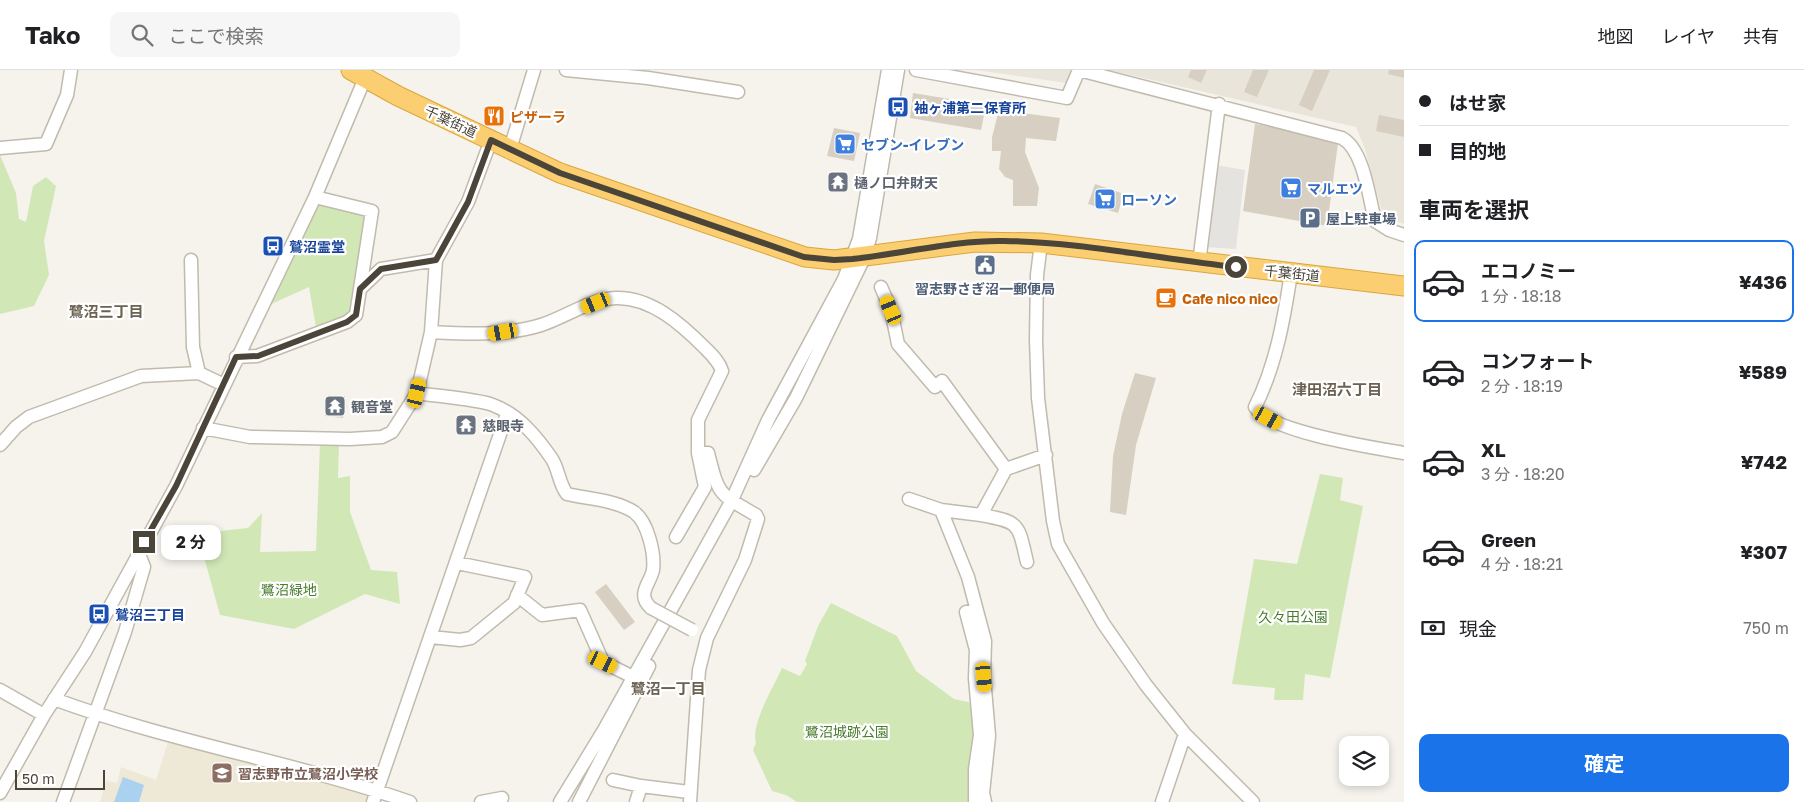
<!DOCTYPE html>
<html lang="ja">
<meta charset="utf-8">
<style>
:root{--surface:#fff;--page:#f6f6f6;--text:#202124;--muted:#757577;--line:#e0e0e0;--accent:#1a73e8}
body{margin:0;font-family:"Golos Text","Noto Sans JP",sans-serif;background:var(--page);color:var(--text);height:100vh;display:flex;flex-direction:column;font-size:19px;white-space:nowrap}
*{box-sizing:border-box;margin:0}
p{font-size:16px;color:var(--muted)}
.icon{flex:none;width:28px;height:28px;fill:none;stroke:currentColor;stroke-width:2;stroke-linecap:round;stroke-linejoin:round}
.map{position:relative;flex:1;overflow:hidden}
.sheet{display:flex;flex-direction:column;background:var(--surface);width:400px}
.sheet>*{flex:none}
.top-card{display:grid;align-content:center;height:110px;padding:0 15px;background:var(--surface)}
.controls{position:absolute;left:1339px;top:666px;display:grid;gap:10px}
.controls a{display:grid;place-items:center;width:50px;height:50px;border-radius:10px;background:var(--surface);box-shadow:0 2px 8px #0003;font-size:25px}
.scale{position:absolute;left:15px;bottom:12px;width:90px;box-sizing:border-box;padding-left:5px;border:2px solid #4a4439;border-top:0;font-size:14px;line-height:18px;white-space:nowrap;color:#4a4439;-webkit-text-stroke:4px #fff;paint-order:stroke}
.end{position:absolute;width:22px;height:22px;margin:-11px;border:6px solid #4a4439;background:#fff;box-shadow:0 0 0 2px #fff}
.from{border-radius:50%}
.bubble{position:absolute;height:35px;border-radius:10px;background:var(--surface);box-shadow:0 2px 8px #0003;font-size:16px;font-weight:700;line-height:35px;text-align:center}
.car{position:absolute;width:15px;height:30px;margin:-15px -8px;border-radius:6px;box-shadow:0 0 4px 1px #0007;background:linear-gradient(#f5c518 24%,#345 0 40%,#f5c518 0 76%,#345 0 86%,#f5c518 0)}
.top-card b{display:flex;align-items:center;gap:18px;height:48px;font-size:19px}
.top-card b+b{border-top:1px solid var(--line)}
.top-card i{width:12px;height:12px;background:var(--text)}
ul{padding:0;list-style:none}
li{display:flex;align-items:center;gap:15px;height:82px;margin:0 10px 8px;padding:0 5px;border:2px solid transparent;border-radius:10px}
li div{flex:1}
li b{display:block;font-size:19px}
li em{font-style:normal;font-weight:700}
li.current{border-color:var(--accent)}
li>.icon{width:45px;height:45px;stroke-width:1.5}
h2{padding:0 15px;font-size:22px;line-height:60px}
.pay{display:flex;align-items:center;gap:12px;height:55px;padding:0 15px;font-size:19px}
.pay p{margin-inline-start:auto}
.cta{display:flex;gap:10px;margin-top:auto;padding:10px 15px}
.cta a{flex:1;height:58px;border-radius:10px;background:var(--accent);color:#fff;font-size:20px;font-weight:700;line-height:58px;text-align:center}
header{display:flex;align-items:center;gap:30px;box-sizing:border-box;height:70px;padding:0 25px;background:var(--surface);border-bottom:1px solid var(--line)}
header strong{font-size:24px}
nav{display:flex;gap:28px;margin-inline-start:auto;font-size:18px}
.search{width:350px;height:45px;background:var(--page);display:flex;align-items:center;gap:12px;box-sizing:border-box;padding:0 18px;border-radius:10px;color:var(--muted);font-size:19px}
main{display:flex;flex:1;min-height:0}
.map>svg:first-child{display:block}
.residential{fill:#e9e5da}
.education{fill:#eee8d6}
.green{fill:#d1e8b6}
.parking{fill:#e4e3e0}
.water{fill:#aad2f0}
.building{fill:#d7cfc1}
.lines{fill:none;stroke-linecap:round;stroke-linejoin:round}
.minor-casing{stroke:#c1bbae;stroke-width:15}
.highway-casing{stroke:#dba540;stroke-width:21}
.minor{stroke:#fff;stroke-width:12}
.highway{stroke:#fbcf71;stroke-width:19}
.minor-bridge-casing{stroke:#c1bbae;stroke-width:15;stroke-linecap:butt}
.minor-bridge{stroke:#fff;stroke-width:12}
.route{stroke:#4a4439;stroke-width:6}
.labels{text-anchor:middle;dominant-baseline:central;stroke-width:4.5;stroke-linejoin:round;paint-order:stroke}
.transit-label{font-size:14px;font-weight:bold;fill:#164399;stroke:#fff;text-anchor:start}
.food-label{font-size:14px;font-weight:bold;fill:#c56008;stroke:#fff;text-anchor:start}
.street-label{font-size:14px;fill:#4a4439;stroke:#fff}
.shop-label{font-size:14px;font-weight:bold;fill:#366cbe;stroke:#fff;text-anchor:start}
.worship-label{font-size:14px;font-weight:bold;fill:#5b616d;stroke:#fff;text-anchor:start}
.service-label{font-size:14px;font-weight:bold;fill:#4e5e75;stroke:#fff;text-anchor:start}
.park-label{font-size:14px;fill:#497c2c;stroke:#fff}
.education-label{font-size:14px;font-weight:bold;fill:#785e54;stroke:#fff;text-anchor:start}
.neighbourhood-label{font-size:15px;font-weight:bold;fill:#6d6251;stroke:#fff}
</style>
<header>
<strong>Tako</strong>
<div class="search"><svg class="icon" aria-label="search" viewBox="0 0 24 24"><circle cx="10" cy="10" r="6"/><path d="M15 15l6 6"/></svg>ここで検索</div>
<nav><a>地図</a><a>レイヤ</a><a>共有</a></nav>
</header>
<main>
<div class="map">
<svg width="1404" height="732" viewBox="0 0 1404 732">
<rect width="100%" height="100%" fill="#f5f3ec"/>
<path class="residential" d="M976,0H1073L1067,13Z
M1109,0H1404V154L1383,146L1365,79L1356,57Z"/>
<path class="education" d="M168,672L372,726L369,732H100L106,711L117,713L121,697L156,710Z"/>
<path class="green" d="M0,85L16,123L19,149L26,152L33,116L46,107L56,116L44,171L49,205L34,236L0,244Z
M315,127L372,141L356,245L317,263L309,217L258,240Z
M320,373L339,375L338,408L350,406V442L371,500L397,502L400,534L365,524L294,559L220,545L204,487L211,462L248,458L262,443L260,482L316,481Z
M1320,404L1343,408L1340,430L1363,436L1330,608L1305,604L1303,630H1274L1275,618L1232,614L1254,489L1297,494Z
M831,533L897,566L916,601L954,629L968,632L983,641L981,732H797L786,725L772,721L753,680L756,673C750,655 774,616 782,598L800,606L807,594L805,591L818,556Z"/>
<path class="parking" d="M1216,95L1245,100L1236,179L1205,177Z"/>
<path class="water" d="M123,707L144,715L139,732H114Z"/>
<path class="building" d="M1191,0H1207L1201,13L1188,7Z
M1253,0H1269L1257,27L1244,22Z
M1314,0H1330L1312,41L1299,35Z
M1389,0H1404V8L1388,4Z
M913,23L986,35L981,60L910,48Z
M999,40L1060,48L1056,71L1026,68L1025,82L1039,118L1037,136H1013V110L1005,107L999,99L1001,81H992V67Z
M1379,45L1404,50V67L1376,61Z
M1255,54L1293,61L1338,73L1327,156L1243,141Z
M834,58L860,63L854,91L827,86Z
M1095,114L1124,124L1118,143L1088,134Z
M978,187H989L988,201H978Z
M1135,303L1156,308L1136,375L1126,445L1110,442L1113,386L1122,344Z
M328,325L345,326L343,348L325,346Z
M606,514L635,552L624,560L595,522Z"/>
<g class="lines">
<g class="minor-casing">
<path id="minor" d="M566,0L648,8L738,22
M916,0L1067,28L1079,0L1342,68C1364,80 1369,128 1375,151L1389,160L1404,165
M0,78L46,74L67,25L71,0
M510,79L534,0
M1041,173L1037,205L1036,270L1038,328L1053,451L1058,474L1103,553L1146,615L1185,664L1253,732
M191,190L193,277L199,303
M1199,193L1219,34
M1291,203C1284,249 1276,295 1255,337C1269,362 1375,378 1404,383
M881,217L891,240L898,274L935,317L942,311L1006,399
M360,219L381,199L436,190L468,132L491,70
M431,262C468,264 506,266 541,255C566,247 590,229 616,228C651,227 681,254 704,277C711,284 719,291 722,301L698,350V383L705,417L676,467
M236,287L257,286L347,252L356,245L372,141L315,127
M417,323C436,326 477,329 493,335C519,345 537,367 552,389C559,400 559,414 567,424C588,429 616,430 634,442C648,452 655,484 653,500C650,514 636,524 651,538
M203,358L250,367L350,369L382,367L392,362L417,323L431,262L436,190
M0,375L16,357L29,347L141,306L199,303L224,315
M754,400L796,328L864,188L870,168L898,0
M909,429L941,440L981,445L1006,399L1046,385
M941,440L968,507L985,571L984,607L989,666L983,723L985,732
M981,445C1021,452 1018,454 1027,492
M517,525L542,545L580,540L603,592L633,607
M431,567L460,570L471,568L514,533L525,507L457,493
M0,620L44,645
M54,629C170,672 294,692 410,732
M613,710L641,716L689,722
M0,723L44,645L85,582L176,416L315,127L365,8
M63,732L125,562L144,497L139,484
M373,732L507,344
M481,732L502,728
M560,732L604,660L731,432L768,350L844,209L859,169L888,0
M579,732L649,596
M636,732L641,716
M690,732L699,600L707,568L745,490L758,449L756,445C718,423 719,426 708,383H698
M975,732V699L980,665L975,608L976,580L966,542L976,540
M1162,732L1185,664"/>
</g>
<g class="highway-casing">
<path id="highway" d="M351,0L398,26L560,103L805,187L834,190L975,172L1041,173L1404,216"/>
</g>
<use href="#minor" class="minor"/>
<use href="#highway" class="highway"/>
<g class="minor-bridge-casing">
<path id="minor-bridge" d="M651,538L692,560"/>
</g>
<use href="#minor-bridge" class="minor-bridge"/>
</g>
<g class="lines">
<path class="route" d="M144,472L176,416L236,287L258,286L347,252L356,245L360,219L381,199L436,190L468,132L491,70L560,103L804,187L834,190L852,189C903,184 953,170 1004,171C1081,172 1159,189 1236,197"/>
</g>
<defs>
<g id="bus-square" transform="scale(1.125)"><rect x="-9" y="-9" width="18" height="18" rx="4" fill="#1a4fb4" stroke="#fff"/><path d="M-5-6H5V4H4V6H2V4H-2V6H-4V4H-5ZM-3.5-4V0h7V-4ZM-3.5 1.2v1.5H-2V1.2ZM2 1.2v1.5H3.5V1.2Z" fill="#fff"/></g>
<g id="restaurant-square" transform="scale(1.125)"><rect x="-9" y="-9" width="18" height="18" rx="4" fill="#e8710a" stroke="#fff"/><path d="M-5-6h1v4h1v-4h1v4h1v-4h1v5L-1.5 .5V6h-2V.5L-5-1ZM5-6V6H3V1.5H1.5Q1.5-4 5-6Z" fill="#fff"/></g>
<g id="supermarket-square" transform="scale(1.125)"><rect x="-9" y="-9" width="18" height="18" rx="4" fill="#3f7fe0" stroke="#fff"/><path d="M-6-5.5h2.5l.6 2H6L4.5 2H-2.5L-4.4-4H-6ZM-1.5 3.2a1.3 1.3 0 1 0 .1 0ZM3 3.2a1.3 1.3 0 1 0 .1 0Z" fill="#fff"/></g>
<g id="temple-square" transform="scale(1.125)"><rect x="-9" y="-9" width="18" height="18" rx="4" fill="#6b7280" stroke="#fff"/><path d="M0-6L5-2H3V0L6.5 2.5H4V6H1.5V3h-3V6H-4V2.5H-6.5L-3 0V-2H-5Z" fill="#fff"/></g>
<g id="parking-square" transform="scale(1.125)"><rect x="-9" y="-9" width="18" height="18" rx="4" fill="#5c6f8a" stroke="#fff"/><path d="M-3.5-5.5H1a3.5 3.5 0 0 1 0 7H-1V5.5H-3.5ZM-1-3.4V-.6H.8a1.4 1.4 0 0 0 0-2.8Z" fill="#fff"/></g>
<g id="civic-square" transform="scale(1.125)"><rect x="-9" y="-9" width="18" height="18" rx="4" fill="#5c6f8a" stroke="#fff"/><path d="M-.6-6.5H3V-4.5H.6V-3L4-1V1h2V6H-6V1h2V-1L-.6-3ZM-1.2 2.5V6h2.4V2.5Z" fill="#fff"/></g>
<g id="cafe-square" transform="scale(1.125)"><rect x="-9" y="-9" width="18" height="18" rx="4" fill="#e8710a" stroke="#fff"/><path d="M-5.5-4.5H6V0H3Q3 3.5 0 3.5H-2.5Q-5.5 3.5-5.5 0ZM3-3.2v2h1.7v-2ZM-6 4.5H4V6H-6Z" fill="#fff"/></g>
<g id="school-square" transform="scale(1.125)"><rect x="-9" y="-9" width="18" height="18" rx="4" fill="#8d6e63" stroke="#fff"/><path d="M0-5L7-2L0 1L-7-2ZM-4 1L0 2.5L4 1V4Q0 6-4 4Z" fill="#fff"/></g>
</defs>
<g fill-rule="evenodd">
<use href="#bus-square" x="898" y="37"/>
<use href="#restaurant-square" x="494" y="46"/>
<use href="#supermarket-square" x="845" y="74"/>
<use href="#temple-square" x="838" y="112"/>
<use href="#supermarket-square" x="1291" y="118"/>
<use href="#supermarket-square" x="1105" y="129"/>
<use href="#parking-square" x="1310" y="148"/>
<use href="#bus-square" x="273" y="176"/>
<use href="#civic-square" x="985" y="195"/>
<use href="#cafe-square" x="1166" y="228"/>
<use href="#temple-square" x="335" y="336"/>
<use href="#temple-square" x="466" y="355"/>
<use href="#bus-square" x="99" y="544"/>
<use href="#school-square" x="222" y="703"/>
</g>
<g class="labels">
<g class="transit-label">
<text x="914" y="37">袖ヶ浦第二保育所</text>
<text x="289" y="176">鷲沼霊堂</text>
<text x="115" y="544">鷲沼三丁目</text>
</g>
<g class="food-label">
<text x="510" y="46">ピザーラ</text>
<text x="1182" y="228">Cafe nico nico</text>
</g>
<g class="street-label">
<text transform="translate(451 51) rotate(25)">千葉街道</text>
<text transform="translate(1292 203) rotate(6)">千葉街道</text>
</g>
<g class="shop-label">
<text x="861" y="74">セブン-イレブン</text>
<text x="1307" y="118">マルエツ</text>
<text x="1121" y="129">ローソン</text>
</g>
<g class="worship-label">
<text x="854" y="112">樋ノ口弁財天</text>
<text x="351" y="336">観音堂</text>
<text x="482" y="355">慈眼寺</text>
</g>
<g class="service-label">
<text x="1326" y="148">屋上駐車場</text>
<text x="985" y="218" text-anchor="middle">習志野さぎ沼一郵便局</text>
</g>
<g class="park-label">
<text x="289" y="519">鷺沼緑地</text>
<text x="1293" y="546">久々田公園</text>
<text x="847" y="661">鷺沼城跡公園</text>
</g>
<g class="education-label">
<text x="238" y="703">習志野市立鷺沼小学校</text>
</g>
<g class="neighbourhood-label">
<text x="106" y="241">鷺沼三丁目</text>
<text x="1337" y="319">津田沼六丁目</text>
<text x="668" y="618">鷺沼一丁目</text>
</g>
</g>
</svg>
<div class="controls">
<a><svg class="icon" aria-label="layers" viewBox="0 0 24 24"><path d="M12 4l9 5-9 5-9-5zM3 14l9 5 9-5"/></svg></a>
</div>
<div class="scale">50 m</div>
<i class="end from" style="left:1236px;top:197px"></i>
<i class="end" style="left:144px;top:472px"></i>
<div class="bubble" style="left:161px;top:455px;width:60px">2 分</div>
<i class="car" style="left:596px;top:233px;rotate:248deg"></i>
<i class="car" style="left:891px;top:240px;rotate:337deg"></i>
<i class="car" style="left:503px;top:262px;rotate:260deg"></i>
<i class="car" style="left:417px;top:323px;rotate:13deg"></i>
<i class="car" style="left:1268px;top:348px;rotate:119deg"></i>
<i class="car" style="left:603px;top:592px;rotate:116deg"></i>
<i class="car" style="left:984px;top:607px;rotate:175deg"></i>
</div>
<section class="sheet">
<div class="top-card">
<b><i class="from"></i>はせ家</b>
<b><i></i>目的地</b>
</div>
<h2>車両を選択</h2>
<ul>
<li class="current"><svg class="icon" aria-label="car" viewBox="0 0 24 24"><path d="M5 17H2v-5l4-1 3-4h7l3 4 3 1v5h-3M9 17h6M6 11h13"/><circle cx="7" cy="17" r="2"/><circle cx="17" cy="17" r="2"/></svg><div><b>エコノミー</b><p>1 分 · 18:18</p></div><em>¥436</em></li>
<li><svg class="icon" aria-label="car" viewBox="0 0 24 24"><path d="M5 17H2v-5l4-1 3-4h7l3 4 3 1v5h-3M9 17h6M6 11h13"/><circle cx="7" cy="17" r="2"/><circle cx="17" cy="17" r="2"/></svg><div><b>コンフォート</b><p>2 分 · 18:19</p></div><em>¥589</em></li>
<li><svg class="icon" aria-label="car" viewBox="0 0 24 24"><path d="M5 17H2v-5l4-1 3-4h7l3 4 3 1v5h-3M9 17h6M6 11h13"/><circle cx="7" cy="17" r="2"/><circle cx="17" cy="17" r="2"/></svg><div><b>XL</b><p>3 分 · 18:20</p></div><em>¥742</em></li>
<li><svg class="icon" aria-label="car" viewBox="0 0 24 24"><path d="M5 17H2v-5l4-1 3-4h7l3 4 3 1v5h-3M9 17h6M6 11h13"/><circle cx="7" cy="17" r="2"/><circle cx="17" cy="17" r="2"/></svg><div><b>Green</b><p>4 分 · 18:21</p></div><em>¥307</em></li>
</ul>
<div class="pay"><svg class="icon" aria-label="cash" viewBox="0 0 24 24"><path d="M3 7h18v10H3z"/><circle cx="12" cy="12" r="2"/></svg>現金<p>750 m</p></div>
<div class="cta"><a>確定</a></div>
</section>
</main>
